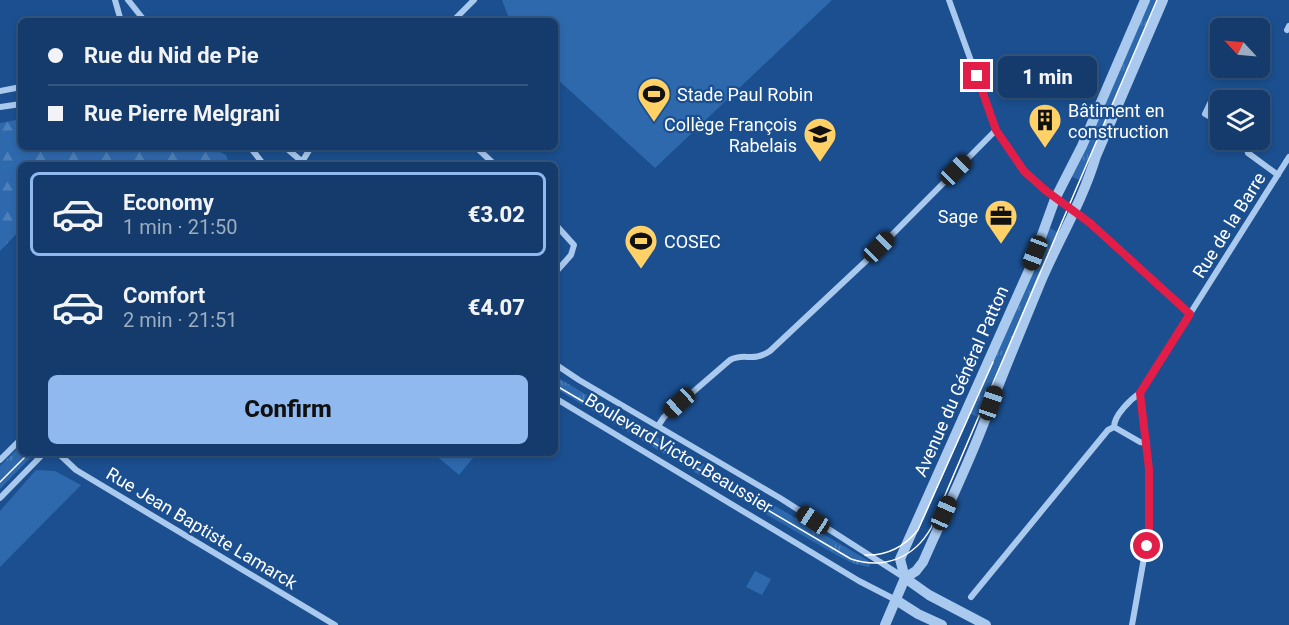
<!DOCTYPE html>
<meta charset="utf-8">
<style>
:root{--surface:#143b6b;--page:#1d4271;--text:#f1f3f6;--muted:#9dadc1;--line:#33557e;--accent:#90b9f0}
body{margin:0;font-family:Roboto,sans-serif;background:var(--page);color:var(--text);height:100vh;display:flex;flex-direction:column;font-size:22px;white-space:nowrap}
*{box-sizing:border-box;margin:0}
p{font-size:20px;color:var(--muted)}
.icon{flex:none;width:33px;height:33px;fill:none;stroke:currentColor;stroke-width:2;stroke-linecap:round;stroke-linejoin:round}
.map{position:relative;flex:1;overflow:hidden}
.details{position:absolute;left:18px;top:162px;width:540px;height:294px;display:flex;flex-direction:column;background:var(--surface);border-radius:9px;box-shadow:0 3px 9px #0003,0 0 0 2px var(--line)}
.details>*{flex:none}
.banner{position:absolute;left:18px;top:18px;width:540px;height:132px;border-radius:9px;box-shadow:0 3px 9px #0003,0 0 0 2px var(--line);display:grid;align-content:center;height:132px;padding:0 30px;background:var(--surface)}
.needle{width:39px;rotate:296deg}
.fabs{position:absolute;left:1210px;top:18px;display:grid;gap:12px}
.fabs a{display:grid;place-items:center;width:60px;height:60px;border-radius:9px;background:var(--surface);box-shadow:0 3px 9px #0003,0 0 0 2px var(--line);font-size:30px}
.end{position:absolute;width:27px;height:27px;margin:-14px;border:8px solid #e11d48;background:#fff;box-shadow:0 0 0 3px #fff}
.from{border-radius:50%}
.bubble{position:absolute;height:42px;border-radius:9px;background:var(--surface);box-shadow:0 3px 9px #0003,0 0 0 2px var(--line);font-size:20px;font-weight:800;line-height:42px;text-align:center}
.car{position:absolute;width:18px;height:36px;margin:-18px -9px;border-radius:8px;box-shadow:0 0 4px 2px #0007;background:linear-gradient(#222 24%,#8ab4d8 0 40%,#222 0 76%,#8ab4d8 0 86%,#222 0)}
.banner b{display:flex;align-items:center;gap:21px;height:57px;font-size:22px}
.banner b+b{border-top:2px solid var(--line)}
.banner i{width:15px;height:15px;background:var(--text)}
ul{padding:10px 0 0;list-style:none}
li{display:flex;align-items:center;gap:18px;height:84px;margin:0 12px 9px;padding:0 18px;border:3px solid transparent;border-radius:9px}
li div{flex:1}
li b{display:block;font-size:22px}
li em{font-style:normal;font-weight:800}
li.selected{border-color:var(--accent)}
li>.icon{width:54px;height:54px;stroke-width:1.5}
.button{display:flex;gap:12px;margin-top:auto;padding:12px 30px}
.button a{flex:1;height:69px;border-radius:9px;background:var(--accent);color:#111;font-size:24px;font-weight:800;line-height:69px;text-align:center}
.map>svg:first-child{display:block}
.grass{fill:url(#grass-tufts)}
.forest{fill:url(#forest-firs)}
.green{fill:#2e69ad}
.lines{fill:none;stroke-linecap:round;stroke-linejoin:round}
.minor{stroke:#a9c9ee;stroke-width:6}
.tertiary{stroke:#a9c9ee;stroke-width:10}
.tram{stroke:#fff;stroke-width:1.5}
.route{stroke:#e11d48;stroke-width:8}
.labels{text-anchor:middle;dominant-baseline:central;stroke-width:4.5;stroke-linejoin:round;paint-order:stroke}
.poi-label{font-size:18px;fill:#fff;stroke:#1b4f8f;text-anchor:start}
.street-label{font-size:18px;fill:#fff;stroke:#1b4f8f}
</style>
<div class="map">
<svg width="1289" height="625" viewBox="0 0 1289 625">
<defs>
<pattern id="grass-tufts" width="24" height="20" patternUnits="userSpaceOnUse" patternTransform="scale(1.5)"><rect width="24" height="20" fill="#2e69ad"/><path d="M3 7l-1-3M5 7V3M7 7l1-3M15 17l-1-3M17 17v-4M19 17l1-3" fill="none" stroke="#4d80b9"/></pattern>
<pattern id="forest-firs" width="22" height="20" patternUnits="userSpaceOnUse" patternTransform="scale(1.5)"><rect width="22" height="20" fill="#2e69ad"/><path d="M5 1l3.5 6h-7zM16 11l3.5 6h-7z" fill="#4d80b9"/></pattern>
</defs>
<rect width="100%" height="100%" fill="#1b4f8f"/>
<path class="grass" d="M1149,0H1160L1082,181L1072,177Z
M1050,228L1059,233L982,419L967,412L989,369Z
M555,376L677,449L671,458L555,388Z
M21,445V453H35L0,489V466Z
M683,452L869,561L870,564L869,567L855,564L838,556L677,462Z"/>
<path class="forest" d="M21,119V147H210L226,155L230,165H21V229L0,251V123Z"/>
<path class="green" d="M502,0H832L655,168L555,77V21H510Z
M433,453H477L459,475Z
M36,470L55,471L81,485L0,567V511Z
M755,571L771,579L762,595L746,587Z"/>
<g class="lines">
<path class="minor" d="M115,0L121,21
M128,0L144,20
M949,0L996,130L1024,172L1045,190L1090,223L1190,314
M132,21H149
M453,21L474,0
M1287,30L1289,26
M0,91L21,87
M0,107L21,104
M1221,123L1205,114L1214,95L1224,100
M1245,140L1248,153L1278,175
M250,147L264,165
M285,147L306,165
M476,147L495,165
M297,165L302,162L311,147
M555,224L574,245L571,255L555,273
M555,364L579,380L780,498L905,578
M555,398L859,581L896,600
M658,426L664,417L730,360C745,352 752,363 770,351L866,261L996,130
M1114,427L1140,442L1147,443
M58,453L76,470L335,625
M0,460L21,439
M0,498L44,453
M971,597L1108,430L1114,427C1114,415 1131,399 1140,393L1289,157
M1132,625L1149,530V469L1140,393"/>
<path class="tertiary" d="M905,578L900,559L1030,268L1055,199L1082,146L1145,0
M905,578L929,595L986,625
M896,600L918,614L942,625
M885,625L905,578L916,571L923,562C944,514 967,468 985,420C1003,373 1022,327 1041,281C1059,239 1083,200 1096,156L1163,0"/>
<path class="tram" d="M555,385L851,559C884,570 914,558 931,528L1157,0
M0,482L29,453
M865,555C887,556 904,547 918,530L993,362"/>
</g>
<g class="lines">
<path class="route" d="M977,76L996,130L1024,171L1045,190L1090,223L1190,314L1140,393L1149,469V530L1147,546"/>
</g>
<defs>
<g id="stadium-pin" transform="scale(1.725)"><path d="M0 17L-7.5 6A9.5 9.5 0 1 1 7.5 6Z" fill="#ffd166" stroke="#1b4f8f"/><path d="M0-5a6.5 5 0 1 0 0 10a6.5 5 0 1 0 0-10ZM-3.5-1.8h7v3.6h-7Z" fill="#111"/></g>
<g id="building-pin" transform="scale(1.725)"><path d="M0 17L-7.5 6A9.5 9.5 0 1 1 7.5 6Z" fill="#ffd166" stroke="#1b4f8f"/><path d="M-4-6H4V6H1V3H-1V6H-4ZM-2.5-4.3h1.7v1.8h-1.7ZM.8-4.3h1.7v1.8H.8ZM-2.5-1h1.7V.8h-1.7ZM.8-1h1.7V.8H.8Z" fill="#111"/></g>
<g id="school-pin" transform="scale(1.725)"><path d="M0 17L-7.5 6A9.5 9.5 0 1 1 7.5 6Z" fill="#ffd166" stroke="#1b4f8f"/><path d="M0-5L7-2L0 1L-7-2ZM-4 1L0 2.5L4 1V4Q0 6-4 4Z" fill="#111"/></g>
<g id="office-pin" transform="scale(1.725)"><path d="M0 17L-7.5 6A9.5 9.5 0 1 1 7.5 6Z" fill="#ffd166" stroke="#1b4f8f"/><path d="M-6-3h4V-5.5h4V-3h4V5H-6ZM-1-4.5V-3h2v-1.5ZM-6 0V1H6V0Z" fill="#111"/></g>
</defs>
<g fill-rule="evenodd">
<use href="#stadium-pin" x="654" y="94"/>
<use href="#building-pin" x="1045" y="120"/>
<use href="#school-pin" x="820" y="134"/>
<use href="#office-pin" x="1001" y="216"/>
<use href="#stadium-pin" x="641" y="241"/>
</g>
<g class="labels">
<g class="poi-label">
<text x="677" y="94">Stade Paul Robin</text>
<text x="1068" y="110">Bâtiment en<tspan x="1068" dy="21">construction</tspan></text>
<text x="797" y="124" text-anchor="end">Collège François<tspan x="797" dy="21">Rabelais</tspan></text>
<text x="978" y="216" text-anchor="end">Sage</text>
<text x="664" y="241">COSEC</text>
</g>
<g class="street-label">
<text transform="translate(1229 225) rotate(-58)">Rue de la Barre</text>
<text transform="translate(961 381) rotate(-66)">Avenue du Général Patton</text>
<text transform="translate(679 453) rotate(31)">Boulevard Victor Beaussier</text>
<text transform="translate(202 528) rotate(31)">Rue Jean Baptiste Lamarck</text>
</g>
</g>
</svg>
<div class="fabs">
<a><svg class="needle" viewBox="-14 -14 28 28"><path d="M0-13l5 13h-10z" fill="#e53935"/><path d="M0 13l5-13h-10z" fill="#9dadc1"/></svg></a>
<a><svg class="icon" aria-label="layers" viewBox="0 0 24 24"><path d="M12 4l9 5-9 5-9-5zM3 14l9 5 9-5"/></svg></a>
</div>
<i class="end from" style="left:1147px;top:546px"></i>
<i class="end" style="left:977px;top:76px"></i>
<div class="bubble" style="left:998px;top:56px;width:99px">1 min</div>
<i class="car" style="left:956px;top:170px;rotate:45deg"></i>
<i class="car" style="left:879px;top:247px;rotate:45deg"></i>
<i class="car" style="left:1035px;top:253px;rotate:201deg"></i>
<i class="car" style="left:679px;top:403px;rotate:228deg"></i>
<i class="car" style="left:991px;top:403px;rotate:19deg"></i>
<i class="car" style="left:944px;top:513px;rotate:24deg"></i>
<i class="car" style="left:813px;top:520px;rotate:303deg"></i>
<div class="banner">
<b><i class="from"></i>Rue du Nid de Pie</b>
<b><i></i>Rue Pierre Melgrani</b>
</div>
<section class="details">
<ul>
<li class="selected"><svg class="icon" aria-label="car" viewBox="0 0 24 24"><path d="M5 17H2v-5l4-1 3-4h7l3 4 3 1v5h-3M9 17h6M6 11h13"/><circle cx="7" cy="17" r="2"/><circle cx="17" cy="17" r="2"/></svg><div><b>Economy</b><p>1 min · 21:50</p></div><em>€3.02</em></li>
<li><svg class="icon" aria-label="car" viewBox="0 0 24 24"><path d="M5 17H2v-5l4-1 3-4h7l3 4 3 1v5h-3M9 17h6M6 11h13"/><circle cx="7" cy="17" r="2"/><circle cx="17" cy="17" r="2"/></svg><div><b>Comfort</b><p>2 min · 21:51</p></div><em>€4.07</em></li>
</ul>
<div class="button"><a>Confirm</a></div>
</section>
</div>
